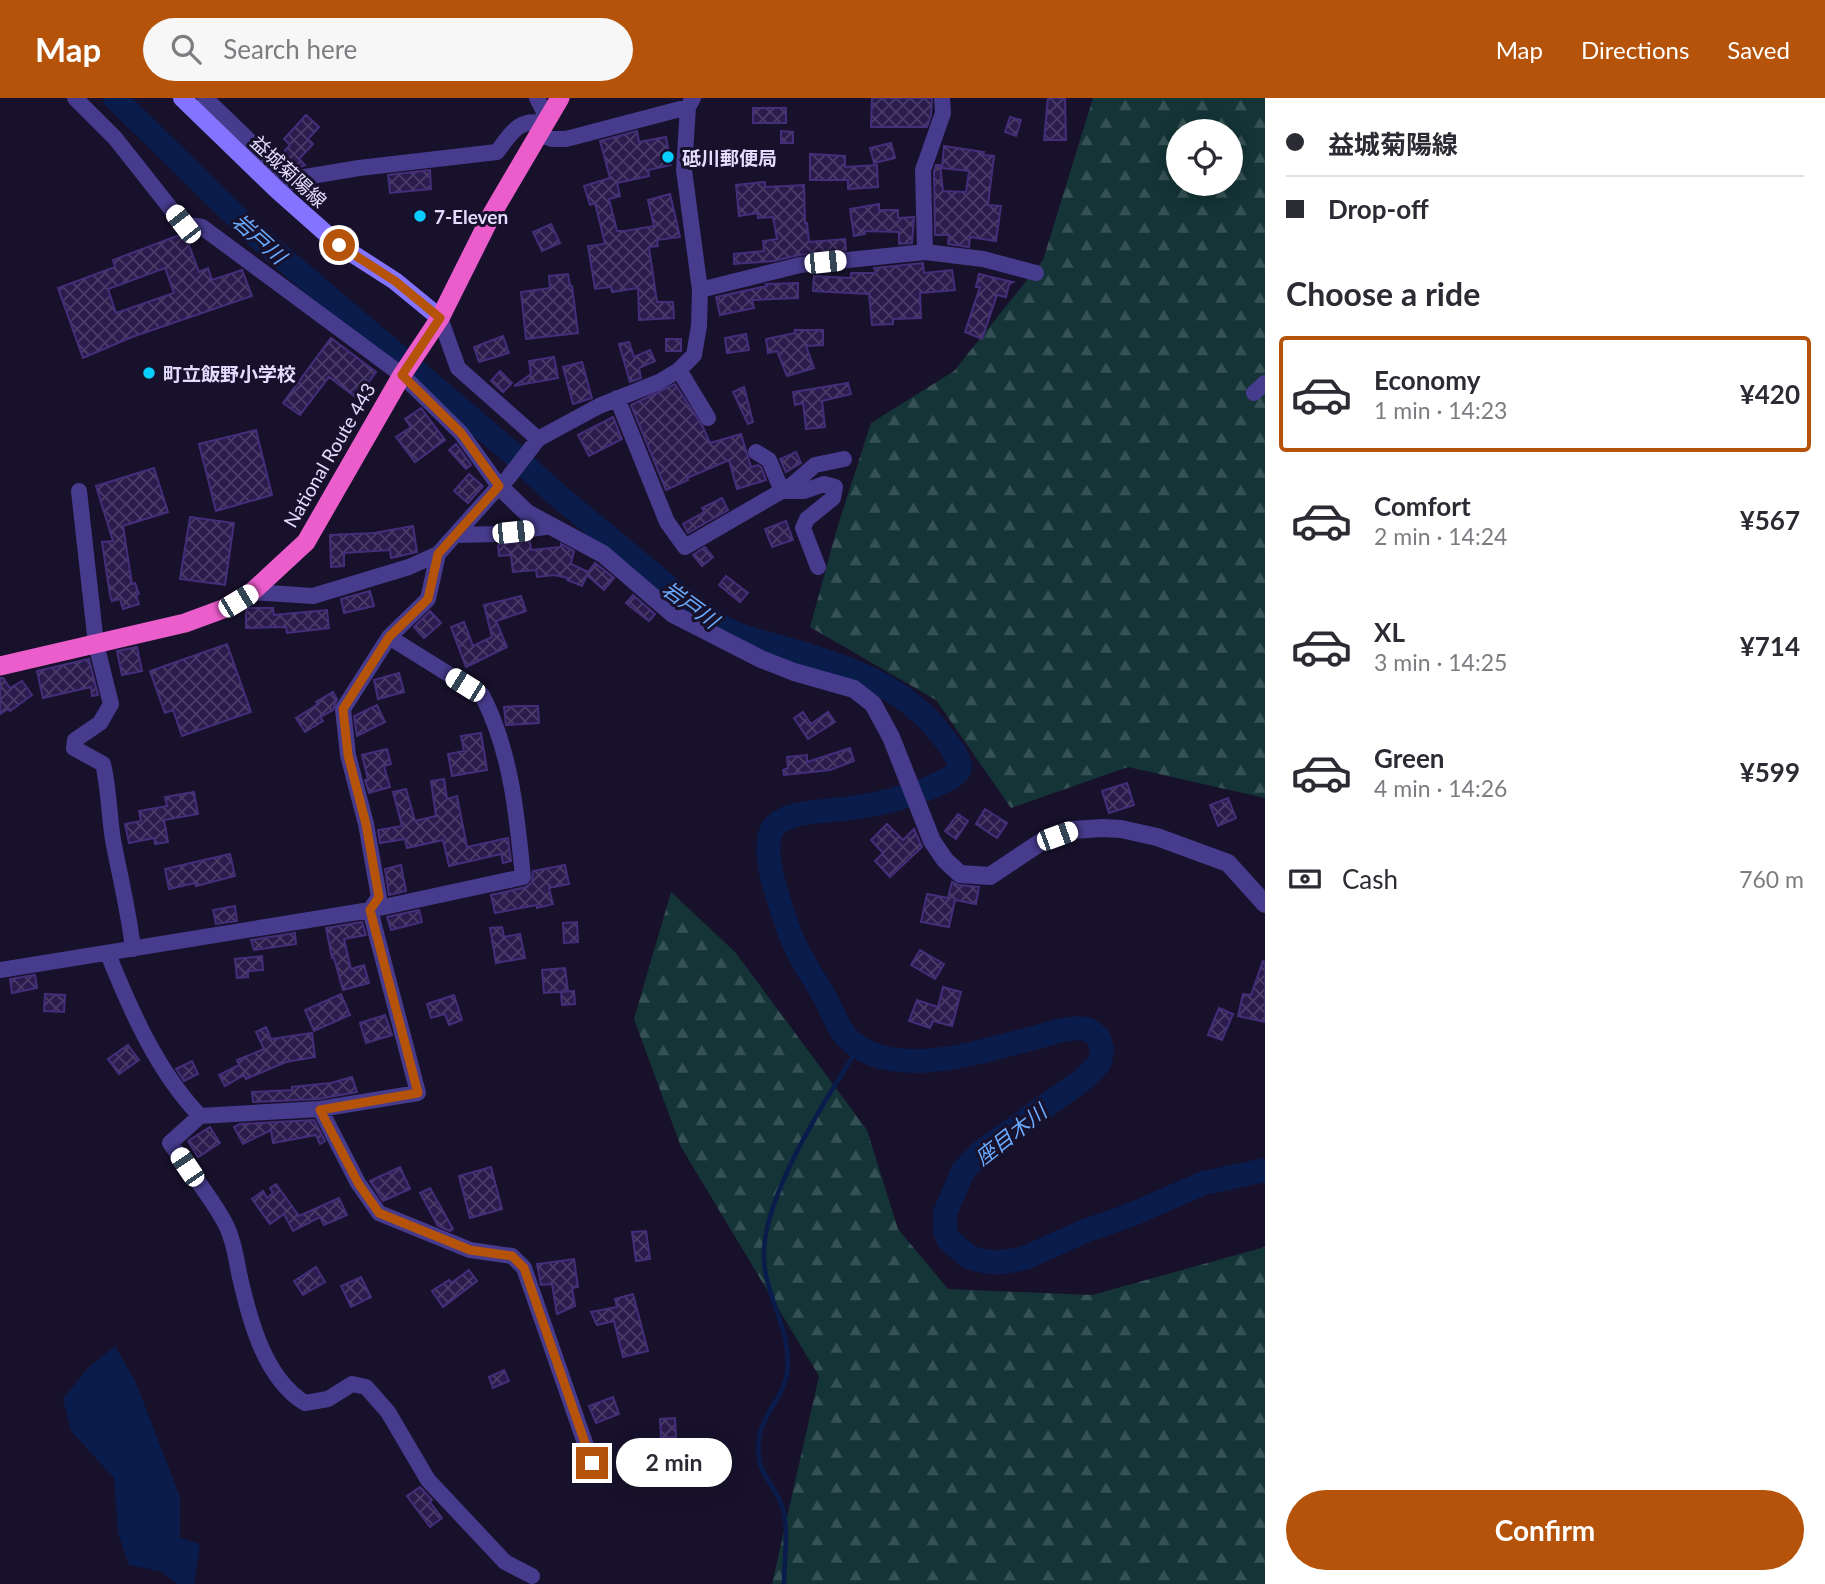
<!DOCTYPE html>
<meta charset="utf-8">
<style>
:root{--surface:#fff;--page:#f7f7f7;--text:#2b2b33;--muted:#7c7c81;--line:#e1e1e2;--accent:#b45309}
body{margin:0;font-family:Lato,"Noto Sans JP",sans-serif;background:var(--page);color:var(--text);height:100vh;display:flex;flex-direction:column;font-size:26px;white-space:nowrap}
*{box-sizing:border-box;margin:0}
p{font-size:23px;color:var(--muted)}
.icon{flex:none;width:38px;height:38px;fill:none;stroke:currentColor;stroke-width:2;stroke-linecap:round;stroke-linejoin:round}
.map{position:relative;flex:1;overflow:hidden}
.panel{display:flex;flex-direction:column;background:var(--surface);width:560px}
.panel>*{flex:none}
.top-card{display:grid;align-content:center;height:154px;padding:0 21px;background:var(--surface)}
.controls{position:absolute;left:1166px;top:21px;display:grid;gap:14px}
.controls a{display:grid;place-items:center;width:77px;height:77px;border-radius:50%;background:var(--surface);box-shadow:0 4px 18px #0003;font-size:35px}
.end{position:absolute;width:32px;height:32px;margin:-16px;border:9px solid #b45309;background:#fff;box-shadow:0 0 0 4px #fff}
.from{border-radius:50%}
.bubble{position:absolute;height:49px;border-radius:24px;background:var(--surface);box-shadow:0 4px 18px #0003;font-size:23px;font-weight:700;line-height:49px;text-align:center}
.car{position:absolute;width:21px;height:42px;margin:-21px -10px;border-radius:9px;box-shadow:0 0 5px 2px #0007;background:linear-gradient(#fff 24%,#345 0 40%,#fff 0 76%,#345 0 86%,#fff 0)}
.top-card b{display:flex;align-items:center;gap:24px;height:66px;font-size:26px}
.top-card b+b{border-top:2px solid var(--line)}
.top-card i{width:18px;height:18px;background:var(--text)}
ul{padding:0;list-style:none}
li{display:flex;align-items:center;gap:21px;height:116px;margin:0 14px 10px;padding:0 7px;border:4px solid transparent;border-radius:7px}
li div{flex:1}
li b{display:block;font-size:26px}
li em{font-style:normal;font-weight:700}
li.on{border-color:var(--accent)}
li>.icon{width:63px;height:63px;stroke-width:1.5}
h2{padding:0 21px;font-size:32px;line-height:84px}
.pay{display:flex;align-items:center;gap:18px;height:77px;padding:0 21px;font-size:26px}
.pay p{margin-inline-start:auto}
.action{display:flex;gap:14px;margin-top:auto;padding:14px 21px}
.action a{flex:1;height:80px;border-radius:42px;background:var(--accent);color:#fff;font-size:28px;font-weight:700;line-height:80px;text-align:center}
header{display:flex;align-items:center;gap:42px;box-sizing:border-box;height:98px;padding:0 35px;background:var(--accent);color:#fff}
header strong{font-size:33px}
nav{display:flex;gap:38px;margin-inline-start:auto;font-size:24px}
.search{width:490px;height:63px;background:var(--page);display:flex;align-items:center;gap:18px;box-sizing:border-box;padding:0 24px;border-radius:38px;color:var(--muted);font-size:26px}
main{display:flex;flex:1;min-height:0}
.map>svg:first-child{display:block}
.forest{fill:url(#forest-firs);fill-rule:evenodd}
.water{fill:#0a1c4c}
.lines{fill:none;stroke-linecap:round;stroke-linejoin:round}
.stream{stroke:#0a1c4c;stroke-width:4.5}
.river{stroke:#0a1c4c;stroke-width:24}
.building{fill:url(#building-cross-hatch);stroke:#442e7a;stroke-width:2;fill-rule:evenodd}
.minor{stroke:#463b8c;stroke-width:16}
.tertiary{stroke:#463b8c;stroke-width:18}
.secondary{stroke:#8473ff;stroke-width:18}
.trunk{stroke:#ea5dcb;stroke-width:19}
.route{stroke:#b45309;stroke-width:9}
.poi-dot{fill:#08ceff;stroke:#18112c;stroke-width:2.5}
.labels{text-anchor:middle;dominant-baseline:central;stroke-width:6;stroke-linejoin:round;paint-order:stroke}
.poi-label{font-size:19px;font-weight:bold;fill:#e3dcff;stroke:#18112c;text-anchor:start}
.street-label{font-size:19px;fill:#e3dcff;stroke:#18112c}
.water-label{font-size:21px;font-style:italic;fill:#6aacff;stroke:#18112c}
</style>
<header>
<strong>Map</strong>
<div class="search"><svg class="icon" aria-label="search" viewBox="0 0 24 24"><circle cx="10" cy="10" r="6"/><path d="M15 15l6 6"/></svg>Search here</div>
<nav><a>Map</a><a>Directions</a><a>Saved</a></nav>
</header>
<main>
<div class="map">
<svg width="1265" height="1486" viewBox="0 0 1265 1486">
<defs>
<pattern id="forest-firs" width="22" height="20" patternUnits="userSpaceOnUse" patternTransform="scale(1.75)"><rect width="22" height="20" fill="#143437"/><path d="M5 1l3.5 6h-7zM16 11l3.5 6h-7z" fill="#365155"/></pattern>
<pattern id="building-cross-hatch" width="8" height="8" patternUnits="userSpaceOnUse" patternTransform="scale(1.75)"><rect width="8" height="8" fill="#2b1c4e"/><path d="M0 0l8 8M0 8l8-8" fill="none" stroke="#4a3c69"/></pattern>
</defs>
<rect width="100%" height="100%" fill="#18112c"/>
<path class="forest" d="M1093,0H1265V700L1128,669L1011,710L936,602L810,529L838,427L871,325L954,273L1043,162ZM1178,33H1230V86H1178Z
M671,794L735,854L867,1032L898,1131L948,1191L1092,1197L1265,1149V1486H772L819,1278L681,1049L634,921Z"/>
<path class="water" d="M115,1248L136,1285L180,1399V1440L200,1446L194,1486H178L160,1473L129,1467L118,1435L114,1380L71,1333L63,1301L88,1270Z"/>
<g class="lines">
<path class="stream" d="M784,1486C784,1464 789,1432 783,1411C779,1393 760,1377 759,1359C754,1319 782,1307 787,1275C793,1234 765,1199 764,1160C761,1101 826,1000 859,949"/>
<path class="river" d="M115,0L253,135L519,361C549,393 585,419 619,448C652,475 683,504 719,527C737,539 763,544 784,550C843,567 905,587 943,639C950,648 960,659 960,671C953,681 940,685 929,690C906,699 882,706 857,709C835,713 810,712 789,719C782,722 775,726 772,732C760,756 780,805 788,830C796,854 810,874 823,896C833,912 837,933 853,945C900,983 987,951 1038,939C1052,935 1071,928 1086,931C1091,932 1095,937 1099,940L1102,952L1100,964L1085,980L981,1054L963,1073L945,1115V1134L949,1142L969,1159L987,1164H1005L1025,1160L1087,1132L1128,1118L1204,1085L1265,1072"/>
</g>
<path class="building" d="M872,0H932L931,17L927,29H871Z
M1048,0H1065L1066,42H1044Z
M753,10H786V25H753Z
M306,17L319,29L308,41L313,46L299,61L305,67L294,71L280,58L290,47L284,41Z
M1010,19L1021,22L1016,38L1005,34Z
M637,33L639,44L666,39L671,67L648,72L649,78L617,85L620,98L609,101L617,133H625L654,128L648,102L670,96L680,139L657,142L658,148L649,149L657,204H673L674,220L639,222L638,190L612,194L611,189L595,191L588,148L605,146L595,105L590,107L584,88L610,80L600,43Z
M781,33L793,34V45H781Z
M891,45L895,60L874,65L870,50Z
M944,48L984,54L983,57L994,58L988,107L1001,108L996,143L970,139L969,149L948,146L949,137H935L934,74L936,67H940L943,93L966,94L969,73L942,70Z
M810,56L845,58V69L877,67L878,89L848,91V82H810Z
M430,72L431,91L390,95L388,77Z
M765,84V89L804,87L805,125H807L809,144L845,141L846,152L799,157L774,163L734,166V156L764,153L763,143L777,141L773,119L758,120V115L739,118L736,87Z
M879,106V112H898V120L914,119L912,145L899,146V134L864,133L865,136L854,138L850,111Z
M551,126L560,145L542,153L533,134Z
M182,136L185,137L199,174L208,170L212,182L242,172L252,198L132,239L83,260L58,190L115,169L113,162ZM165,170L174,195L116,215L108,191Z
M923,165L924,175L952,172L955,192L920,195L921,220L893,221V226L872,227L869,196L813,193L814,178L851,180V175H876L874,170Z
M568,176L570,188H572L578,235L526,241L521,194L550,190L549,178Z
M979,176L1013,184L1009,186L1006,199L997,197L982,241L965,234L980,189H976Z
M798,185V200L752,202L754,210L720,217L716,199L767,188L766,186Z
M795,232H823V247L806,248L814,270L787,278L777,253L768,255L766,241L795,235Z
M746,236L749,252L727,255L725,240Z
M503,238L509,255L479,264L474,249Z
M331,240L376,274L357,300L329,279L300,317L283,305Z
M666,241H681V253H666Z
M629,244L634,259L650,252L655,263L639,270L641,280L630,284L619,246Z
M554,259L558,280L514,288L531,276L529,263Z
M582,264L592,300L573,306L563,269Z
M500,273L512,285L503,294L491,283Z
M848,285L851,296L822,303L825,329L806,331L803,305L795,307L793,294Z
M675,286L703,329L710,345L741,336L751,369L758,367L761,369L766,382L737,391L729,362L687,380L688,382L666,392L631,307Z
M744,289L753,324L748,326L733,294Z
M421,310L445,342L415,364L396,339L411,329L405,321Z
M613,319L622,341L589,358L578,337Z
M256,332L272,397L216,413L199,346Z
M456,346L471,367L466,371L449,352Z
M796,354L801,365L786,374L780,361Z
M154,370L168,414L123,428L132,486L135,485L139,496L136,497L139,506L123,511L120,501L112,503L110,497L102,444L113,443L96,388Z
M469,376L483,388L468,405L454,393Z
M722,400L728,412L688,435L683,426L704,414L702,410Z
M190,419L234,425L225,487L180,481Z
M786,423L793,442L772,449L765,431Z
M413,428L417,454L391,460L390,452L344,455V468L331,469L330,437L374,435Z
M530,442L531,452L561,449V446L574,453L571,466L588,474L595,465L614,480L604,492L587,477L582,488L567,482L568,480L554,477L537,479L536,472L513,474L511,457L499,458L498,447Z
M705,449L713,459L702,468L693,457Z
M726,478L748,495L740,504L719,487Z
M370,493L374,508L344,515L341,501Z
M633,497L655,516L649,523L626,505Z
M521,498L526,513L496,523L507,549L466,569L451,529L464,524L473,548L492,539L484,507Z
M249,510H273L274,517L327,512L329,530L287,535L286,529L246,530V512Z
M430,513L441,525L424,540L414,529Z
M227,546L251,614L182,638L173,612L165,615L150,573Z
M137,549L142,573L122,577L117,553Z
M89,561L98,597L92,598L91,589L43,600L37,573Z
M399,575L404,594L378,601L374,582Z
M0,580H3L10,590L22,583L32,597L10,613L8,611L0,616Z
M333,594L337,601L333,612L320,619L323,623L305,634L296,620L318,606L316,604Z
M377,607L385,624L357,638L354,618Z
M519,608H538L539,625L506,627L504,609Z
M803,614L811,626L828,614L835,624L808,641L794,620Z
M481,635L487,672L452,678L448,656L464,653L461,638Z
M850,650L854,663L830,672L784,677L783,672L788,670L787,659L807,657V664Z
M387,651L391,666L384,668L390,689L369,695L365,682L368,681L362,657Z
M444,681L447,701L457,698L467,749L508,740L511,763L503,765L501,756L449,768L443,742L407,750L405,741L380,745L378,732L402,728L393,694L406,691L415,723L436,718L431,683Z
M1127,685L1134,707L1109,715L1102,693Z
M194,694L198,716L164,722L168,744L155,746L154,740L129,745L125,726L141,723L139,713L167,708L165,699Z
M1228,700L1236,720L1218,728L1210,707Z
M985,711L1007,725L997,740L976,726Z
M958,716L968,723L956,741L945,733Z
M887,726L903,742L914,731L922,749L890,779L875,763L883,755L871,742Z
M230,756L235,778L196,788L195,785L169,791L165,771Z
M401,767L406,793L389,797L385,771Z
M565,767L569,786L549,790L553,806L537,810V807L495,815L491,797L526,789L532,784L533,773Z
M952,784L959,787L979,789L976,806L955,802L949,829L921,824L927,796L948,800Z
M235,808L237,823L216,826L213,812Z
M419,812L422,824L391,832L387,819Z
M362,824L366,837L344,841L351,871L364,867L369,885L343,892L334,860H332L326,830Z
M577,824L578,844L564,845L563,825Z
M502,829L504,839L520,836L525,860L496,865L490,830Z
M295,835L296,846L254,852L251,842Z
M920,852L944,866L935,881L911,867Z
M262,858L263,872L248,873V879L237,880L235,861Z
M1263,863L1265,864V924L1238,918L1243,896L1251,897Z
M565,870L568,893L544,895L542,872Z
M35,877L37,890L12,895L10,881Z
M943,889L961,894L952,928L933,923L930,930L909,923L917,902L938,909Z
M574,893L575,906L562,907L561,894Z
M45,896L65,897L64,914L44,913Z
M341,896L350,917L314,933L305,912Z
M454,897L462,922L449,927L445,916L431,920L427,906Z
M1219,910L1233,916L1222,942L1208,937Z
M385,917L392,937L366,945L360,925Z
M266,929L271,941L312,935L315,959L286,964L246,981L244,977L225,988L219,977L239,967L237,962L264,951L256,934Z
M128,947L139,962L119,976L108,961Z
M192,963L198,976L184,983L176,971Z
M352,979L357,994L319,1001L253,1004L252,994L292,992V989L331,985Z
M314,1022L325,1043L320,1046L316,1037L273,1045L271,1032L243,1046L234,1029L240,1026Z
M210,1029L220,1045L198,1059L188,1043Z
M400,1069L410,1091L383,1103L370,1083Z
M491,1069L502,1111L470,1120L459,1078Z
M276,1086L299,1118L339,1100L347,1117L324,1127L320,1119L293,1133L284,1116L270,1126L252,1101L263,1093L267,1100L273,1095L270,1090Z
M430,1090L453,1131L450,1133L438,1128L420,1095Z
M646,1133L650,1161L636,1163L632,1134Z
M574,1161L578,1189L572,1190L575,1208L557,1216L552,1186L541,1187L537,1166Z
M316,1169L325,1184L303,1197L294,1183Z
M469,1172L477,1183L443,1209L432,1193L449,1182L451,1185Z
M361,1179L371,1199L351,1209L341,1188Z
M633,1196L648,1253L623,1259L614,1223L597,1227L591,1214L617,1209L615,1201Z
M504,1272L509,1283L493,1290L489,1279Z
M613,1299L619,1316L596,1325L589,1308Z
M675,1320L676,1339L661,1340L660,1321Z
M420,1389L432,1402L430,1404L442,1420L430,1429L407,1398Z"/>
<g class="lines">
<path class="minor" d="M75,0L115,40L183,126L202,129L402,277L461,335L499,388
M205,0L292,84
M537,0L548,22
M540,37L552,41H566L688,9
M277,92L299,80L359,70L497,54C511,35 519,19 545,26
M925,154L923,72L943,15L942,0
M700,192L800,167L925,154L983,161L1036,175
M440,220L458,270L538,341
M679,272L708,320
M1254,295L1265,285
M617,300L667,424L685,449L792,387L815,367L844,361
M756,354L769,362L782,393H804L824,386L835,389L833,400L807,421L803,430L818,469
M79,393L96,546L111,606L100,625L75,642L74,650L103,666C109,691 109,717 113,742C120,779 129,814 133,851
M455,437L499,436L551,428
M438,456L428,501L389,539L343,611L348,657L366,726L379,799L370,812L418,995L320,1011L200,1018L170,1045C187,1069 215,1104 227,1129C234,1144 236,1159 239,1175C249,1220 264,1280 305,1305L328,1301L352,1286L366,1289L388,1314L428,1382L505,1464L532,1478
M252,494L313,498L409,469L438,456L499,388L508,380L538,341L599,308L659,284L679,272L694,257L699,228L700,192L684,72L688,9L693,0
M108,856C131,913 157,973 200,1018
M0,872L370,812L523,779C517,717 511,653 482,597L389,539
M320,1011L358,1085L379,1115L470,1152L512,1158L524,1170L592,1365"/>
<path class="tertiary" d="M499,388L527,415L603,456L673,516L761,561L794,574L854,591L873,606L891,639L932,743L945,762L960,776L990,778L1041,744L1073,732L1102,730L1121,731L1157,739L1228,765L1265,806"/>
<path class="secondary" d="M182,0L277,92L339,147L395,183L440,220"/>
<path class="trunk" d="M0,568L185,525L223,511L252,494L306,444L402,277L440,220L493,114L560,0"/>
</g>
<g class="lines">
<path class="route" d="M339,147L395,183L440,220L402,277L461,335L499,388L438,456L428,501L389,539L343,611L348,657L366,726L379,799L370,812L418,995L320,1012L358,1085L379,1115L470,1152L512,1158L524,1170L592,1365"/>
</g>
<g class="poi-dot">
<circle cx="668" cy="59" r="7"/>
<circle cx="420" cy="118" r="7"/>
<circle cx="149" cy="275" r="7"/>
</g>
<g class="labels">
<g class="poi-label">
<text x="682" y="59">砥川郵便局</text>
<text x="434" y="118">7-Eleven</text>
<text x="163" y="275">町立飯野小学校</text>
</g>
<g class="street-label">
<text transform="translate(289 73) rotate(43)">益城菊陽線</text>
<text transform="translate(329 357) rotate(-60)">National Route 443</text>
</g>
<g class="water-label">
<text transform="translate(260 140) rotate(42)">岩戸川</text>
<text transform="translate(691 506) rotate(36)">岩戸川</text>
<text transform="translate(1010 1036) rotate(-38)">座目木川</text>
</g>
</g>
</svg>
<div class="controls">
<a><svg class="icon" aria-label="locate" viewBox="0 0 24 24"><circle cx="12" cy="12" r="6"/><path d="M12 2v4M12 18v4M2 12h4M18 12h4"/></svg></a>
</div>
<i class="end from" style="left:339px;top:147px"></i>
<i class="end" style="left:592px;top:1365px"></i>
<div class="bubble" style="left:616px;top:1340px;width:116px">2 min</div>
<i class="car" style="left:183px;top:126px;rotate:322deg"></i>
<i class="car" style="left:825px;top:164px;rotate:84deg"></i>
<i class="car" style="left:513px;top:434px;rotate:84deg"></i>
<i class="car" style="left:238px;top:503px;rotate:59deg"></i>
<i class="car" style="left:465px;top:587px;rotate:302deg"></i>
<i class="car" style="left:1057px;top:738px;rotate:70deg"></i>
<i class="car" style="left:187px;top:1069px;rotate:326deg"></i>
</div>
<section class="panel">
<div class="top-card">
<b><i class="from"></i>益城菊陽線</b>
<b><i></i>Drop-off</b>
</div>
<h2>Choose a ride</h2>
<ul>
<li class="on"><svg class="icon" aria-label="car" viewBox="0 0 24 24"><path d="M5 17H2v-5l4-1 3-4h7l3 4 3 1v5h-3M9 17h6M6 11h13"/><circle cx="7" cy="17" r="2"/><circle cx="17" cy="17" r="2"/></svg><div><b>Economy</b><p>1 min · 14:23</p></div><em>¥420</em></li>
<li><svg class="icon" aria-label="car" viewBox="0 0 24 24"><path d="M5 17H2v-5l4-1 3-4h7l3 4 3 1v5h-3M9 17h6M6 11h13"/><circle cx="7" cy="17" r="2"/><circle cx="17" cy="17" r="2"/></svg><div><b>Comfort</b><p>2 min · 14:24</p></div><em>¥567</em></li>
<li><svg class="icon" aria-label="car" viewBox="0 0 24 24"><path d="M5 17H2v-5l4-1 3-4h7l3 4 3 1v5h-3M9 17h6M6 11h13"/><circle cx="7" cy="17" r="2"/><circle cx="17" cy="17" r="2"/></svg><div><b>XL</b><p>3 min · 14:25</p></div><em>¥714</em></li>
<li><svg class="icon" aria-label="car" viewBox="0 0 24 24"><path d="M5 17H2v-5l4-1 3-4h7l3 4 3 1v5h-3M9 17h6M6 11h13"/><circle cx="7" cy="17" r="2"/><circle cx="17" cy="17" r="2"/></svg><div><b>Green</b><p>4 min · 14:26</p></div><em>¥599</em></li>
</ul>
<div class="pay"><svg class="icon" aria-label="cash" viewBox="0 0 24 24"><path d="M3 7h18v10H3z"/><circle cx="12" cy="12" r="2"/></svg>Cash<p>760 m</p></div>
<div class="action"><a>Confirm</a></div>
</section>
</main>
